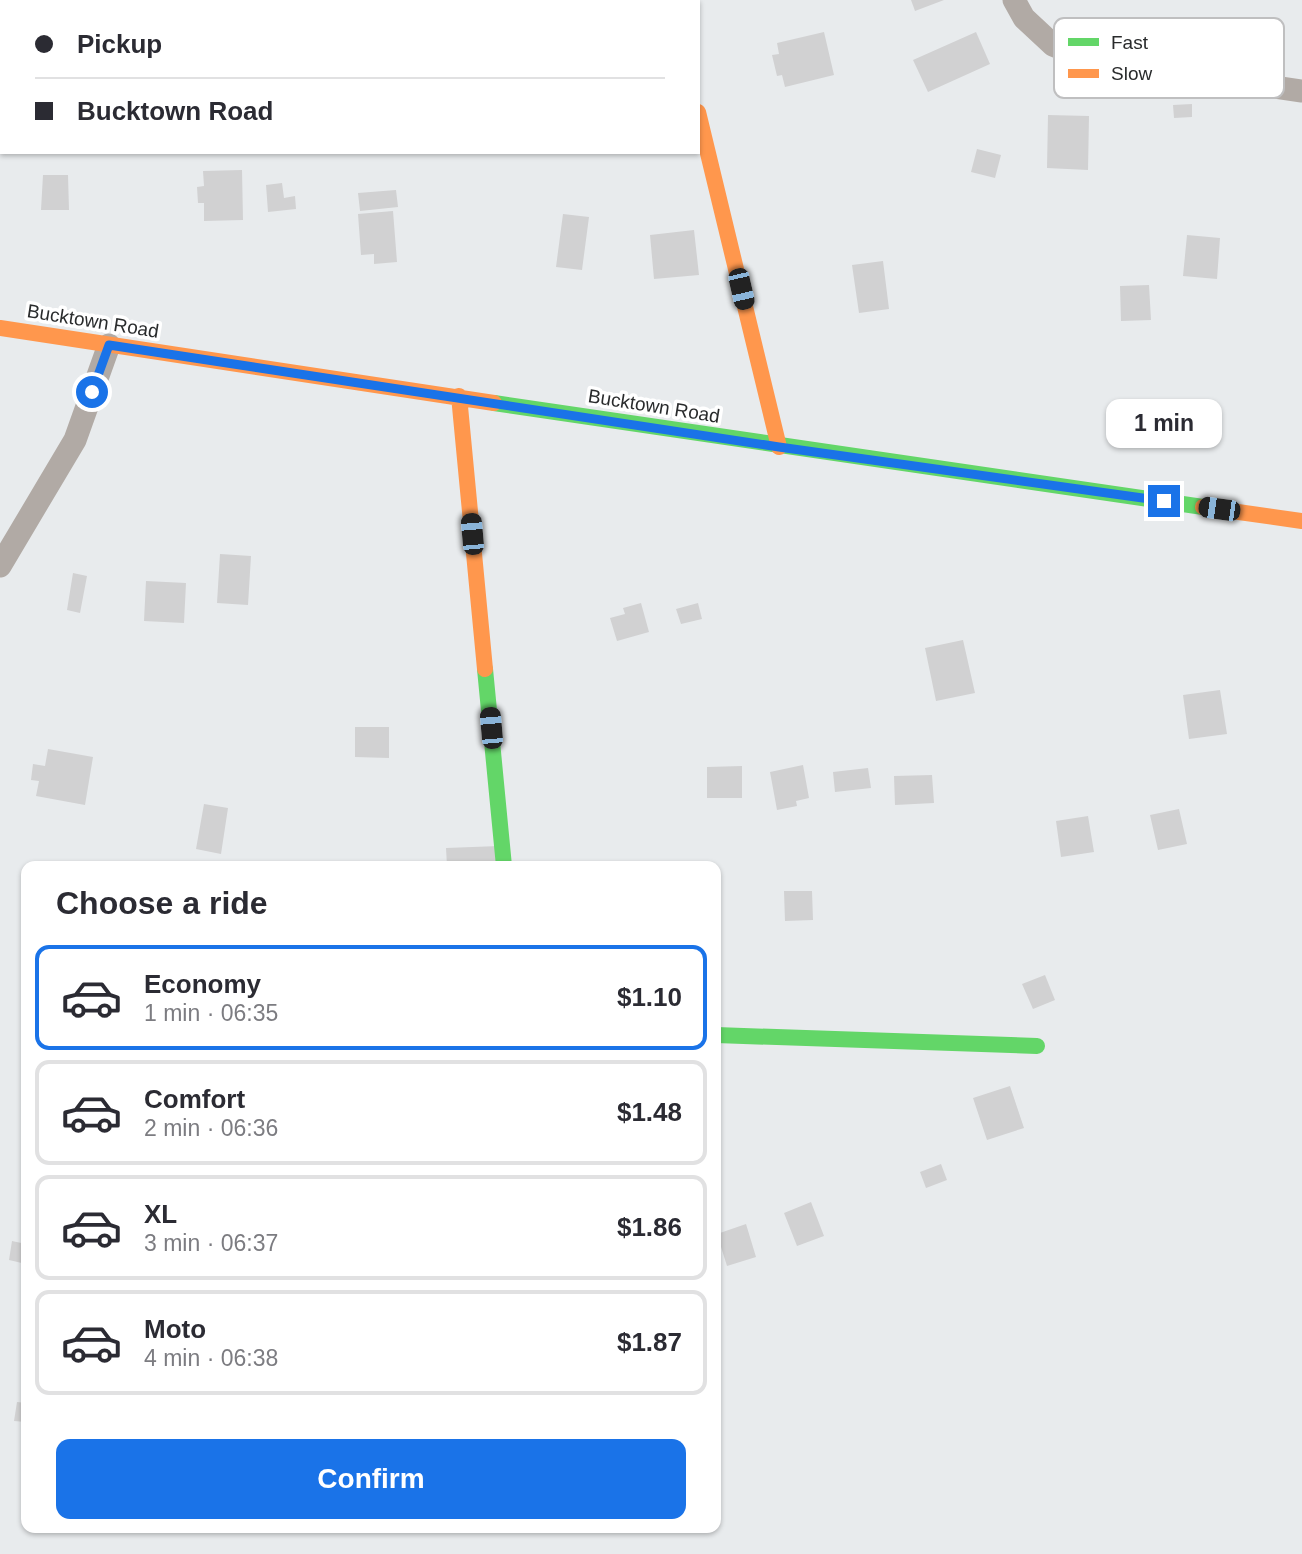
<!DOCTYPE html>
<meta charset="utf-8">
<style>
:root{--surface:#fff;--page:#f7f7f7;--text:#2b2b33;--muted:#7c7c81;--line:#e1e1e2;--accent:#1a73e8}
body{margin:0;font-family:Arial,sans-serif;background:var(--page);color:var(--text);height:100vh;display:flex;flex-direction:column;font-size:26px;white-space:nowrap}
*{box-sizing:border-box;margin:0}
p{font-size:23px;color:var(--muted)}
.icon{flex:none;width:38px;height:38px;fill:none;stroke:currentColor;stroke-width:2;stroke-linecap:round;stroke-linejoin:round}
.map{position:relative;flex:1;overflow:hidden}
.side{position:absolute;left:21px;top:861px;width:700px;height:672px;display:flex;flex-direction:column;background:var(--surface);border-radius:14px;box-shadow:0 2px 5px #0004}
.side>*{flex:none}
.hud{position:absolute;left:0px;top:0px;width:700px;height:154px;box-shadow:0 2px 5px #0004;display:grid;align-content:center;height:154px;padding:0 35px;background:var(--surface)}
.end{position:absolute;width:32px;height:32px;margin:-16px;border:9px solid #1a73e8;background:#fff;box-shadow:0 0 0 4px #fff}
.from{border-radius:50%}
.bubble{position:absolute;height:49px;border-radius:14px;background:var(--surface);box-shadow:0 2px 5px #0004;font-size:23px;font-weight:700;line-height:49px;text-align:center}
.car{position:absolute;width:21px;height:42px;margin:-21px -10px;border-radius:9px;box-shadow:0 0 5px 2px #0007;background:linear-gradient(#222 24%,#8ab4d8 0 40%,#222 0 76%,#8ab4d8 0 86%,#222 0)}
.hud b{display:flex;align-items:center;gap:24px;height:66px;font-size:26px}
.hud b+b{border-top:2px solid var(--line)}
.hud i{width:18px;height:18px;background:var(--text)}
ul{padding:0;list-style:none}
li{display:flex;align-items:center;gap:21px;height:105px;margin:0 14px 10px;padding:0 21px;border:4px solid var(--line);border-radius:14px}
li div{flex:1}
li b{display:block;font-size:26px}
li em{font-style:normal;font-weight:700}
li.current{border-color:var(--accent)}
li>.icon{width:63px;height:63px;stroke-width:1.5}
h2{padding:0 35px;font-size:32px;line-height:84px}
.primary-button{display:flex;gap:14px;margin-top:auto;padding:14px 35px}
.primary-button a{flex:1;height:80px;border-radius:14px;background:var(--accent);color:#fff;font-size:28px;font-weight:700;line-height:80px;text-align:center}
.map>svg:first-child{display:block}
.building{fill:#d1d1d2}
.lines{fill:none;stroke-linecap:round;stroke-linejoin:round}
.street{stroke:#b1aaa5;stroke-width:23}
.fast{stroke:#63d668;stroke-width:16}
.slow{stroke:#ff974d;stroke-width:16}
.route{stroke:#1a73e8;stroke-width:9}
.labels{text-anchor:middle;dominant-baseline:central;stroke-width:7;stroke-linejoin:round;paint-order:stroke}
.street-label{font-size:19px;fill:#292b2c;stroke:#fff}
.key{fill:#fff;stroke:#bfbfc0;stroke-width:2}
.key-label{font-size:19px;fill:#292b2c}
</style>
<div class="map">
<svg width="1302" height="1554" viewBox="0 0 1302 1554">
<rect width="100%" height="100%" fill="#e8ebed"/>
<path class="building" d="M911,0H944L915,11Z
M824,32L834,75L785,87L782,75L777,76L772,55L779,54L777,43Z
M976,32L990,64L928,92L913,60Z
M1192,104V117L1174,118L1173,105Z
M1048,115L1089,116L1088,170L1047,168Z
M977,149L1001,155L995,178L971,172Z
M242,170L243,220L204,221V203H198L197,187L204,186L203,171Z
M43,175H68L69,210H41Z
M282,183L284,198L295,196L296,209L268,212L266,185Z
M396,190L398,207L360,211L358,193Z
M393,211L397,262L374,264V254L361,255L358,214Z
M563,214L589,217L582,270L556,267Z
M694,230L699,275L654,279L650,235Z
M1187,235L1220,238L1217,279L1183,276Z
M883,261L889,309L859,313L852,265Z
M1149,285L1151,320L1121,321L1120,286Z
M220,554L251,556L248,605L217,603Z
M73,573L87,576L80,613L67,610Z
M146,581L186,583L184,623L144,621Z
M641,603L649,632L617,641L610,618L625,614L623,608Z
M698,603L702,619L681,624L676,609Z
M963,640L975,693L936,701L925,648Z
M1220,690L1227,734L1189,739L1183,695Z
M355,727H389V758L355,757Z
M48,749L93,757L85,805L36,796L39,781L31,780L33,764L45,766Z
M803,765L809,798L796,801L797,806L777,810L770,772Z
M742,766V798H707V767Z
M868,768L871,788L835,792L833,772Z
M932,775L934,803L895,805L894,776Z
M204,804L228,808L221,854L196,849Z
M1179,809L1187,844L1158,850L1150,815Z
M1088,816L1094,852L1061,857L1056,821Z
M499,846L500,866H447L446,848Z
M784,891H812L813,920L785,921Z
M1045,975L1055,1000L1033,1009L1022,984Z
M1010,1086L1024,1128L987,1140L973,1098Z
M941,1164L947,1180L926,1188L920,1172Z
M811,1202L824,1236L797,1246L784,1213Z
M746,1224L756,1257L727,1266L717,1234Z
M12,1241L26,1244V1264L9,1260Z
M17,1402L26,1403V1422L14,1421Z"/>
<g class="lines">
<path class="street" d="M320,0V2
M671,0L672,2
M1014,0L1024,18L1053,45L1092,61L1302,91
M0,82H2
M0,566L75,440L109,345"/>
<path class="fast" d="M494,403L1203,507
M485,669L504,866
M716,1035L1037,1046"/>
<path class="slow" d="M698,112L779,447
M0,328L494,403
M459,396L485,669
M1203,507L1302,521"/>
</g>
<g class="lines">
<path class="route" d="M92,392L109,345L779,447L1164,501"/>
</g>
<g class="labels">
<g class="street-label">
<text transform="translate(93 321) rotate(9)">Bucktown Road</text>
<text transform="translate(654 406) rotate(9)">Bucktown Road</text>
</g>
</g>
<rect x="1054" y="18" width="230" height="80" rx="10" class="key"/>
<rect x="1068" y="38" width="31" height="8" fill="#63d668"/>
<rect x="1068" y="69" width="31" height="9" fill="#ff974d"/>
<g class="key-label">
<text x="1111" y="49">Fast</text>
<text x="1111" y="80">Slow</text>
</g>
</svg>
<i class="end from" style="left:92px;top:392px"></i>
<i class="end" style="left:1164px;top:501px"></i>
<div class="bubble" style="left:1106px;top:399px;width:116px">1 min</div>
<i class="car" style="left:741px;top:289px;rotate:167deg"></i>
<i class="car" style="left:1219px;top:509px;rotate:278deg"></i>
<i class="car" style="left:472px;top:534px;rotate:355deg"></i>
<i class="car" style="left:491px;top:728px;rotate:355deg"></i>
<div class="hud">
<b><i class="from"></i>Pickup</b>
<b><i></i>Bucktown Road</b>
</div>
<section class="side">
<h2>Choose a ride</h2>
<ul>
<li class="current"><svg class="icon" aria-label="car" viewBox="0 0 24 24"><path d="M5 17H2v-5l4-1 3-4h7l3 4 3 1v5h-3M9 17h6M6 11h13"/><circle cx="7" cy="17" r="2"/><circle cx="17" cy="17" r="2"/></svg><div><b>Economy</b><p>1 min · 06:35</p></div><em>$1.10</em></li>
<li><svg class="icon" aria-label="car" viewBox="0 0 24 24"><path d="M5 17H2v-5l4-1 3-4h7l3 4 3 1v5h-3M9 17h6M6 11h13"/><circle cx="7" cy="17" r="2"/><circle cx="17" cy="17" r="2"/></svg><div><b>Comfort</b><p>2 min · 06:36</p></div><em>$1.48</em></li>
<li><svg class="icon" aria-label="car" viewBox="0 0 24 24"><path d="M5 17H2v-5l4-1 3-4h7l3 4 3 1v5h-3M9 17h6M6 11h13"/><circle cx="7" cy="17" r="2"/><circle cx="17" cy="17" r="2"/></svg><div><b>XL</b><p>3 min · 06:37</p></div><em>$1.86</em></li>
<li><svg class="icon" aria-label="car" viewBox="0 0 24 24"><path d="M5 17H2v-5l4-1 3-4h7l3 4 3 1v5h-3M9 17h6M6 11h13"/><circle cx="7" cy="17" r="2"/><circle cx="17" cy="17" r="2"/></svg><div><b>Moto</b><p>4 min · 06:38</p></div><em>$1.87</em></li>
</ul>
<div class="primary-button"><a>Confirm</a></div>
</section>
</div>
